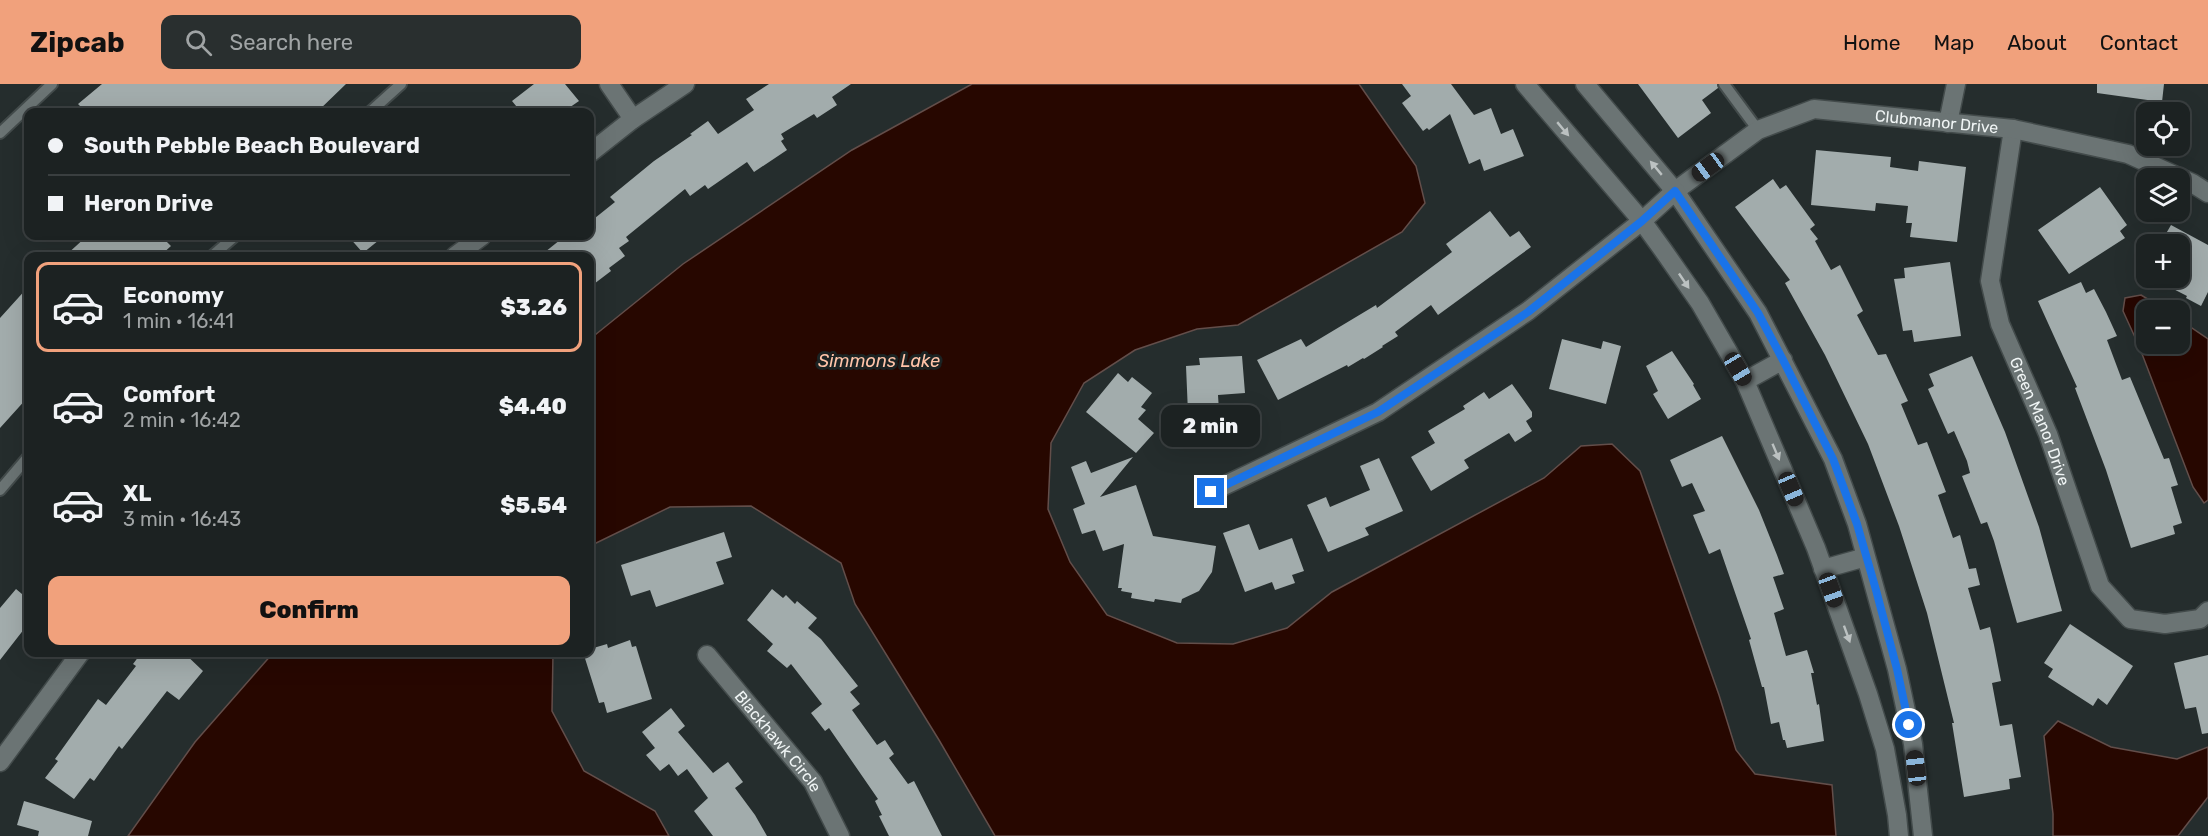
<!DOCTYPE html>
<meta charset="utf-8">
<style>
:root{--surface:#1c2222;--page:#292f2f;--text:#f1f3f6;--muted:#a0a4a5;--line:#3a3f40;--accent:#f1a17c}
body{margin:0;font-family:Rubik,sans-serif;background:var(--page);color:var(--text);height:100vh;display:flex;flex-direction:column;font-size:22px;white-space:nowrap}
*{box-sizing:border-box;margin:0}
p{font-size:20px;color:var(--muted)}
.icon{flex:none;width:33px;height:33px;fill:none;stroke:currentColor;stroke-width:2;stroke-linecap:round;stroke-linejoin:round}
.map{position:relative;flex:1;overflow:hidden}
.details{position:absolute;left:24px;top:168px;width:570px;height:405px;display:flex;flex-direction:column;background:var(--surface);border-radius:12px;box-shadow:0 6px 24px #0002,0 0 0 2px var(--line)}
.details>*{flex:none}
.guide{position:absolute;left:24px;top:24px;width:570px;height:132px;border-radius:12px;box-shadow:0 6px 24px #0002,0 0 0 2px var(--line);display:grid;align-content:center;height:132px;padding:0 24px;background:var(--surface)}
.buttons{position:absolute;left:2136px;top:18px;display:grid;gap:12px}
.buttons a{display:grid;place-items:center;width:54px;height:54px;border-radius:12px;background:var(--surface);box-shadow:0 6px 24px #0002,0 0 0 2px var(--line);font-size:30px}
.end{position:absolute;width:27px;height:27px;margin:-14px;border:8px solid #1a73e8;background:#fff;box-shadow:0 0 0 3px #fff}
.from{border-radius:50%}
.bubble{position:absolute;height:42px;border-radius:12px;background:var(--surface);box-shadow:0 6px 24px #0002,0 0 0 2px var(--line);font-size:20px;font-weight:800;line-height:42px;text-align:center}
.car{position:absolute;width:18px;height:36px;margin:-18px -9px;border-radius:8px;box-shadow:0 0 4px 2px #0007;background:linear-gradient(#222 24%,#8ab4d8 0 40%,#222 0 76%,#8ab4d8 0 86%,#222 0)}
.guide b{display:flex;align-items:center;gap:21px;height:57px;font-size:22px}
.guide b+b{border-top:2px solid var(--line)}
.guide i{width:15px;height:15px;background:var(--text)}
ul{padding:10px 0 0;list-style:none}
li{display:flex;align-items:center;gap:18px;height:90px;margin:0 12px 9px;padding:0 12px;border:3px solid transparent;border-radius:12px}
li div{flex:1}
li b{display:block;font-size:22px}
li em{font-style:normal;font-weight:800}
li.current{border-color:var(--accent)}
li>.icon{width:54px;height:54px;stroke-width:1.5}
.button{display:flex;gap:12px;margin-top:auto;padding:12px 24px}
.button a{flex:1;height:69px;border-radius:12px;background:var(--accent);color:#111;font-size:24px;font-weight:800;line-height:69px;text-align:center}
header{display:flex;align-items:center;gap:36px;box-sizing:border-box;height:84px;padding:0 30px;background:var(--accent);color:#111}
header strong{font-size:28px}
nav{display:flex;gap:33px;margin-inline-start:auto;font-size:21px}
.search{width:420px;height:54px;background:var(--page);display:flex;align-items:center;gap:15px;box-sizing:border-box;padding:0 21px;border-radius:12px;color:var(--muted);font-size:22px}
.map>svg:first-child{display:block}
.water{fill:#270700;stroke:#634e4a;stroke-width:1.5}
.building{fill:#a2acac}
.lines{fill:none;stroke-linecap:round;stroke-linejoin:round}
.service-casing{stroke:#434b4b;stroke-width:14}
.minor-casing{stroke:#434b4b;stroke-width:21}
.tertiary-casing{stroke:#434b4b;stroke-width:21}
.service{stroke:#6b7474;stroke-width:10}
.minor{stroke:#6b7474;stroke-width:18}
.tertiary{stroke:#6b7474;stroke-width:18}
.oneway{fill:#bbc1c1}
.route{stroke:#1a73e8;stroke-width:8}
.labels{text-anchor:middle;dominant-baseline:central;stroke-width:6;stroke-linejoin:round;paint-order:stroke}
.street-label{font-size:16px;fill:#f0f5f5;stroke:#1b2323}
.water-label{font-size:18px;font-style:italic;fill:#ffc4a9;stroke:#1b2323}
</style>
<header>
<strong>Zipcab</strong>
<div class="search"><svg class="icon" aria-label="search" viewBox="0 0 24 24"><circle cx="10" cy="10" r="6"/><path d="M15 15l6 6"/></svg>Search here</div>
<nav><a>Home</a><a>Map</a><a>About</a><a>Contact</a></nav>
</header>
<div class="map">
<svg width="2208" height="752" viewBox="0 0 2208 752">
<rect width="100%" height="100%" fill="#252d2d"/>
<path class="water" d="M972,0H1359L1416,82L1425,119L1402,148L1238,241L1197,245L1135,266L1084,299L1051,359L1048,425L1070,478L1107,531L1177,559L1233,560L1287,544L1332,508L1544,394L1581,362L1612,360L1640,387L1719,611L1736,666L1755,690L1832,701L1836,752H995L939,656L855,520L841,479L751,422L670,423L590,462V255L683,180L852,66Z
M2141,211L2166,226H2146V260H2180V236L2208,255V416L2204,419L2193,403L2139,262L2123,227L2125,214Z
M273,569H553L552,627L584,687L655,727L669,752H128L195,658Z
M2058,637L2111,663L2177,675L2208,663V713L2178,752H2053V730L2044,652Z"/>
<path class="building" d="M102,0H346L317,28H86L78,20Z
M534,0H565L579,17L563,28H521L512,17Z
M769,0H851L832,13L837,21L817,34L814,30L781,50L784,55L781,57L787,66L754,88L747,78L708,105L705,101L690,112L685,105L626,153L629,157L619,164L625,172L609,184L611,187L590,203V172H540L565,152H590V138L615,118L610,113L654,77L692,51L690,50L708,37L718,50L754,26L746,15Z
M1402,0H1451L1474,31L1491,24L1501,50L1513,45L1524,72L1484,87L1480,75L1469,80L1450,30L1429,46L1427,44L1423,47L1402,19L1411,12Z
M1638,0H1717L1718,4L1702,16L1711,29L1678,54Z
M2097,0H2164L2162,18L2097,9Z
M1816,66L1891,73L1890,83L1918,87L1919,77L1966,83L1957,158L1910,153L1912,139H1906L1908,122L1876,119L1875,127L1811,121Z
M1773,95L1780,105L1786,101L1815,141L1810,145L1818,155L1815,157L1831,186L1840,181L1863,227L1857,231L1878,271L1886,270L1908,317L1901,320L1918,361L1927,358L1946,408L1938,411L1953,454L1960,451L1969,485L1976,484L1980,501L1968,504L1980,546L1990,543L1994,561L2001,597L1992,599L2000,642L2012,640L2021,693L2009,695L2010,705L1964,713L1952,639H1954L1927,529L1899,442L1868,360L1825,271L1785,199L1790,196L1735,123Z
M2100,103L2127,141L2120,147L2125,154L2069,190L2038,146Z
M1490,127L1510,153L1519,147L1531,163L1438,231L1431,221L1395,248L1398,252L1382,262L1383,263L1364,275L1363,274L1348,283L1347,281L1278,316L1257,276L1301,255L1306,263L1376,221L1377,224L1452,168L1446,160Z
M2171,141L2208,161V208L2201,222L2186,214L2187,212L2152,194H2180V160H2160Z
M87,152H161L171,162L160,172H65Z
M348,152H384L363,169Z
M1950,178L1961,252L1914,258L1912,246L1903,247L1894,195L1905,194L1904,184Z
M2081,198L2086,209L2094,205L2106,228L2117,252L2107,256L2122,296L2130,293L2164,375L2169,374L2178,401L2171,403L2182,439L2173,442L2175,450L2131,464L2106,386L2075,304L2077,303L2038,217Z
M28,203V313L0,344V234Z
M1562,255L1601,265L1603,257L1621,262L1606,320L1549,305Z
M1672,267L1694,300L1693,301L1701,315L1668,335L1653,310L1658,307L1646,282Z
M1242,272L1245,309L1218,311L1219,327L1188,329L1186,282L1200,281L1199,274Z
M1972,272L2005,348L2039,443L2062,527L2017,539L1994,457L1987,438L1981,440L1962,392L1970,389L1967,377L1954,347L1948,350L1928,305L1934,302L1929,290Z
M1118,289L1128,298L1132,293L1152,309L1141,323L1146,326L1138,335L1154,349L1136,369L1086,328Z
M1512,300L1532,328V333L1526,337L1532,347L1515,358L1509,349L1464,376L1469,384L1431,407L1411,373L1435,359L1428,347L1465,325L1463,322L1484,308L1489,315Z
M1722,352L1759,426L1777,471L1784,490L1773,493L1784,525L1774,529L1786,572L1807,566L1814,589H1811L1817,621L1819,620L1824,657L1787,664L1785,656H1783L1779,638L1771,640L1764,603H1762L1749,556L1751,555L1720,465L1709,470L1693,431L1705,427L1692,399L1682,403L1670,376Z
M1133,373L1100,413L1136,401L1153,452L1216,462L1212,488L1199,507L1182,515L1181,519L1155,515L1154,518L1131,514L1132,509L1121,507L1122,504H1118L1124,460L1103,467L1095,446L1082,450L1073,425L1085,420L1071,383L1086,377L1091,389Z
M1379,374L1403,427L1365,444L1369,451L1328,468L1307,421L1326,413L1330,423L1370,406L1360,382Z
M1249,440L1259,466L1292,454L1304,487L1292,491L1295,499L1275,506L1272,498L1245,508L1223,449Z
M724,448L732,473L716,478L724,500L656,523L650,506L631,512L621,481Z
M16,505L28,515V540L0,576V524Z
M772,505L783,514L786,511L795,520L797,517L817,534L808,544L821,555L858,602L850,608L860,620L852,626L877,661L885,656L894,670L889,674L908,700L914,697L942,752H889L879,732L882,731L875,717L878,715L829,644L825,647L811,629L822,620L791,580L787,584L767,567L773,560L747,536Z
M2070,540L2133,582L2107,621L2098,614L2093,622L2048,593L2053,585L2044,579Z
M630,556L632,563L636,562L652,615L607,629L604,618L599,619L583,568H590V565L607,560L608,564Z
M142,568H183L203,587L179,616L167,607L122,665L119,662L94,697L90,694L74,715L45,694L58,677L55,675L98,615L106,621L136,582L133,580Z
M2208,571V649L2202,650L2196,623L2185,625L2174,579Z
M671,624L685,642L678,648L713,689L728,678L743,698L735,704L755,731L767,752H713L694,727L708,714L687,685L678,692L669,680L660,687L646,671L655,664L642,648Z
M24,717L92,737L88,752H38L39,747L17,741Z"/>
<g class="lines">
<g class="service-casing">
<path id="service" d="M1724,0L1758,46
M370,28L401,0
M0,49L52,0
M212,172L235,152
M0,406L28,373"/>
</g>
<g class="minor-casing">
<g id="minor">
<path d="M609,0L633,35"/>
<path d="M1948,39L1956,0"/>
<path id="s1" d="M2013,45L1990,197L2000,240L2048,350L2100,502L2130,535L2165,540L2200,535L2208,527"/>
<path d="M590,69L633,35L685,0"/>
<path d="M455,172L482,152"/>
<path id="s2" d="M1211,408L1378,328L1528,227L1642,137L1675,107L1758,46L1814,25L2013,45L2128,70L2192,99L2208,109"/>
<path id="s3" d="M707,571L813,698L840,752"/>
<path d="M0,678L81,568"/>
</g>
</g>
<g class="tertiary-casing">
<path id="tertiary" d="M1525,0L1642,137L1663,166L1700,219L1745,297L1816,464L1868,610L1885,665L1897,731L1899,752
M1585,0L1675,107L1758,229L1833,375L1857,440L1897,585L1913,660L1923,752
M1745,297L1783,276
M1823,485L1866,473"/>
</g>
<use href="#service" class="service"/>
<use href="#minor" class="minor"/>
<use href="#tertiary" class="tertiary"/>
</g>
<defs><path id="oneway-solid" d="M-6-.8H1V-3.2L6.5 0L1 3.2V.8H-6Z" transform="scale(1.5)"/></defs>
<g class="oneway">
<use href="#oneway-solid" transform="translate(1563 45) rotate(50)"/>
<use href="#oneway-solid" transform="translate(1656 84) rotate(-130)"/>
<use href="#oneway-solid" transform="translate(1684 197) rotate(56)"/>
<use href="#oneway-solid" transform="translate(1776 368) rotate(67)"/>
<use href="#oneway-solid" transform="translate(1847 550) rotate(70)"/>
</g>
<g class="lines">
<path class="route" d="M1211,408L1378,328L1528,228L1642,137L1675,107L1758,229L1783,276L1833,375L1857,440L1876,506L1897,585L1909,641"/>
</g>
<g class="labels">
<g class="street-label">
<text stroke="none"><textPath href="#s2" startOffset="842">Clubmanor Drive</textPath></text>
<text stroke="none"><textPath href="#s1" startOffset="303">Green Manor Drive</textPath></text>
<text stroke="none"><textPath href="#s3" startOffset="112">Blackhawk Circle</textPath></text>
</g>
<g class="water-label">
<text x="879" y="277">Simmons Lake</text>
</g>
</g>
</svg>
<div class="buttons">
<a><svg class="icon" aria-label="locate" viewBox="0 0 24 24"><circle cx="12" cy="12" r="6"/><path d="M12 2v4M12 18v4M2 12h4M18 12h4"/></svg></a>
<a><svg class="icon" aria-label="layers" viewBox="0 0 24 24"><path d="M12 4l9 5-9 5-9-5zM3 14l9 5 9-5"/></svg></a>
<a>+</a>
<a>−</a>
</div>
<i class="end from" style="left:1909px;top:641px"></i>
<i class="end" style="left:1211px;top:408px"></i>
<div class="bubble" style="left:1161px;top:321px;width:99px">2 min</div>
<i class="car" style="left:1708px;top:83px;rotate:234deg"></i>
<i class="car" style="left:1738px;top:285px;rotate:149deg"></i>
<i class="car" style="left:1791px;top:405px;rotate:157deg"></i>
<i class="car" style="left:1831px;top:506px;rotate:160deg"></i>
<i class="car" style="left:1916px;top:684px;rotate:353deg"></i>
<div class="guide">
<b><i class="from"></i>South Pebble Beach Boulevard</b>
<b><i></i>Heron Drive</b>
</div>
<section class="details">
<ul>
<li class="current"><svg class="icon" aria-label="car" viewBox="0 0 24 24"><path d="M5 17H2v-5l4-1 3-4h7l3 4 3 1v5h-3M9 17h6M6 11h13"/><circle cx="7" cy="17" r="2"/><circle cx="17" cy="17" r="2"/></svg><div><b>Economy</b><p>1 min · 16:41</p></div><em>$3.26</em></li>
<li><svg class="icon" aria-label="car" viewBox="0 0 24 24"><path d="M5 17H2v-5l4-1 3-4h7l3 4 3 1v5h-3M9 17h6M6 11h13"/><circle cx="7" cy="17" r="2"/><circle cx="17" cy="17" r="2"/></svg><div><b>Comfort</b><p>2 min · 16:42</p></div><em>$4.40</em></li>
<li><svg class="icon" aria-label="car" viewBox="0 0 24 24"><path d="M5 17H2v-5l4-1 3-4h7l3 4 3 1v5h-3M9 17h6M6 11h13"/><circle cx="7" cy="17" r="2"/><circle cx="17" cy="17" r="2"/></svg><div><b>XL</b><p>3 min · 16:43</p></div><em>$5.54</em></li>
</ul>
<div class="button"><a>Confirm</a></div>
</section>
</div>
